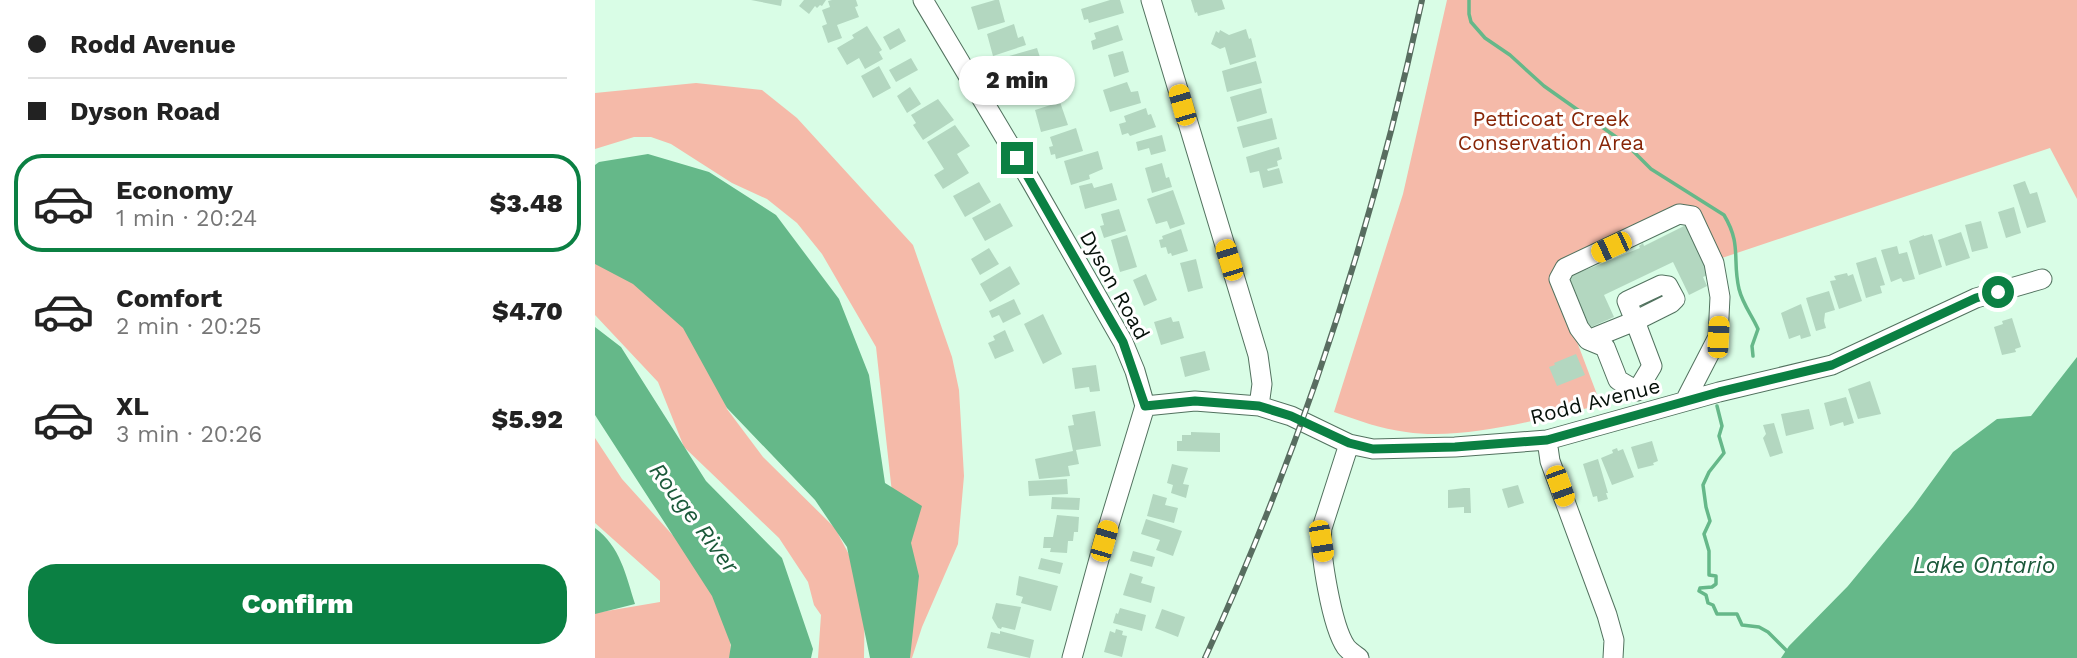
<!DOCTYPE html>
<meta charset="utf-8">
<style>
:root{--surface:#fff;--page:#f6f6f6;--text:#222;--muted:#767676;--line:#e0e0e0;--accent:#0b8043}
body{margin:0;font-family:"Work Sans",sans-serif;background:var(--page);color:var(--text);height:100vh;display:flex;flex-direction:column;font-size:26px;white-space:nowrap}
*{box-sizing:border-box;margin:0}
p{font-size:23px;color:var(--muted)}
.icon{flex:none;width:38px;height:38px;fill:none;stroke:currentColor;stroke-width:2;stroke-linecap:round;stroke-linejoin:round}
.map{position:relative;flex:1;overflow:hidden}
.side{display:flex;flex-direction:column;background:var(--surface);width:595px}
.side>*{flex:none}
.banner{display:grid;align-content:center;height:154px;padding:0 28px;background:var(--surface)}
.end{position:absolute;width:32px;height:32px;margin:-16px;border:9px solid #0b8043;background:#fff;box-shadow:0 0 0 4px #fff}
.from{border-radius:50%}
.bubble{position:absolute;height:49px;border-radius:24px;background:var(--surface);box-shadow:0 2px 5px #0004;font-size:23px;font-weight:800;line-height:49px;text-align:center}
.car{position:absolute;width:21px;height:42px;margin:-21px -10px;border-radius:9px;box-shadow:0 0 5px 2px #0007;background:linear-gradient(#f5c518 24%,#345 0 40%,#f5c518 0 76%,#345 0 86%,#f5c518 0)}
.banner b{display:flex;align-items:center;gap:24px;height:66px;font-size:26px}
.banner b+b{border-top:2px solid var(--line)}
.banner i{width:18px;height:18px;background:var(--text)}
ul{padding:0;list-style:none}
li{display:flex;align-items:center;gap:21px;height:98px;margin:0 14px 10px;padding:0 14px;border:4px solid transparent;border-radius:28px}
li div{flex:1}
li b{display:block;font-size:26px}
li em{font-style:normal;font-weight:800}
li.active{border-color:var(--accent)}
li>.icon{width:63px;height:63px;stroke-width:1.5}
.action{display:flex;gap:14px;margin-top:auto;padding:14px 28px}
.action a{flex:1;height:80px;border-radius:28px;background:var(--accent);color:#fff;font-size:28px;font-weight:800;line-height:80px;text-align:center}
main{display:flex;flex:1;min-height:0}
.map>svg:first-child{display:block}
.green{fill:#f5baa9}
.water{fill:#65b889}
.lines{fill:none;stroke-linecap:round;stroke-linejoin:round}
.stream{stroke:#65b889;stroke-width:3.5}
.building{fill:#b3d7c0}
.minor-casing{stroke:#52725f;stroke-width:21}
.minor{stroke:#fff;stroke-width:19}
.rail-casing{stroke:#586d60;stroke-width:6}
.rail{stroke:#fff;stroke-width:3.5;stroke-dasharray:10;stroke-linecap:butt}
.route{stroke:#0b8043;stroke-width:9}
.labels{text-anchor:middle;dominant-baseline:central;stroke-width:6;stroke-linejoin:round;paint-order:stroke}
.park-label{font-size:21px;fill:#872507;stroke:#fff}
.street-label{font-size:21px;fill:#051009;stroke:#fff}
.water-label{font-size:23px;font-style:italic;fill:#1b593a;stroke:#fff}
</style>
<main>
<section class="side">
<div class="banner">
<b><i class="from"></i>Rodd Avenue</b>
<b><i></i>Dyson Road</b>
</div>
<ul>
<li class="active"><svg class="icon" aria-label="car" viewBox="0 0 24 24"><path d="M5 17H2v-5l4-1 3-4h7l3 4 3 1v5h-3M9 17h6M6 11h13"/><circle cx="7" cy="17" r="2"/><circle cx="17" cy="17" r="2"/></svg><div><b>Economy</b><p>1 min · 20:24</p></div><em>$3.48</em></li>
<li><svg class="icon" aria-label="car" viewBox="0 0 24 24"><path d="M5 17H2v-5l4-1 3-4h7l3 4 3 1v5h-3M9 17h6M6 11h13"/><circle cx="7" cy="17" r="2"/><circle cx="17" cy="17" r="2"/></svg><div><b>Comfort</b><p>2 min · 20:25</p></div><em>$4.70</em></li>
<li><svg class="icon" aria-label="car" viewBox="0 0 24 24"><path d="M5 17H2v-5l4-1 3-4h7l3 4 3 1v5h-3M9 17h6M6 11h13"/><circle cx="7" cy="17" r="2"/><circle cx="17" cy="17" r="2"/></svg><div><b>XL</b><p>3 min · 20:26</p></div><em>$5.92</em></li>
</ul>
<div class="action"><a>Confirm</a></div>
</section>
<div class="map">
<svg width="1482" height="658" viewBox="0 0 1482 658">
<rect width="100%" height="100%" fill="#d9fde6"/>
<path class="green" d="M852,0H1482V199L1455,148L1118,261L1081,212L957,276L1006,405C947,418 870,441 811,432C786,429 762,420 739,412L808,194Z
M101,83L167,90L202,118L318,245L357,357L364,390L369,476L363,544L327,627L317,658H304L300,520L281,347L227,254L202,223L172,199L137,183L76,144L56,137H39L0,149V93Z
M0,248L108,341L132,409L168,457L240,528L270,585L269,658H223L226,615L219,605L213,582L184,538L89,447L63,382L0,315Z
M0,438L27,479L92,551L125,601L135,630L136,658H0V613L65,602V581L0,523Z"/>
<path class="water" d="M53,154L114,172L181,215L244,299L274,375L290,483L327,506L316,543L324,576L315,658H275L252,547L220,500L132,408L88,328L38,284L0,264V165L4,162Z
M0,327L26,347L111,481L187,558L218,649L216,658H134L136,645L117,596L0,415Z
M1482,357V658H1186L1194,646L1253,586L1318,507L1358,452L1402,419L1436,416Z
M0,528C25,546 31,575 40,604L0,614Z"/>
<g class="lines">
<path class="stream" d="M874,0V14L876,22L890,38L915,55L949,86L1031,144L1056,169L1129,215C1147,245 1137,259 1144,289C1148,305 1157,315 1163,329L1157,346L1158,356
M1122,406L1127,426L1124,436L1129,453L1114,472L1108,485L1111,507L1115,521L1109,534L1114,551V575L1121,576V584L1117,587L1105,588L1104,591L1111,595L1113,603L1118,605L1122,614H1142L1147,625L1164,627L1173,632L1193,652"/>
</g>
<path class="building" d="M156,0H187L186,6Z
M209,0H231L227,6L225,5L222,8L220,6L214,14L204,6Z
M237,0H261L263,6L260,7L264,17L242,25L247,38L233,43L227,26L232,24L227,10L235,7L233,1Z
M400,0H404L410,22L383,30L376,7Z
M515,0H525L529,13L494,23L493,19L489,20L486,9Z
M596,0H627L630,9L603,16L602,12L600,13Z
M419,24L423,38L428,36L431,45L398,56L392,34Z
M523,25L528,40L498,50L496,41L501,39L499,33Z
M272,26L287,50L284,52L288,59L270,69L264,58L252,65L242,48L259,38L257,35Z
M304,28L311,41L295,50L288,37Z
M651,29L654,39L656,38L661,57L635,65L630,47L625,49L616,44L621,31L624,33L625,30L634,35Z
M442,48L450,73L415,84L407,58Z
M528,51L534,72L519,77L513,55Z
M316,58L323,70L301,82L294,70Z
M661,61L667,83L632,92L627,71Z
M284,66L296,88L278,98L266,76Z
M450,77L457,100L440,105L437,93L427,96L424,86Z
M532,82L536,92L543,91L546,103L515,112L508,90Z
M315,87L326,104L312,113L302,96Z
M666,88L672,113L642,122L635,97Z
M343,99L359,120L328,140L318,125L321,123L316,115Z
M465,102L473,125L446,132L440,110Z
M551,108L553,115L556,114L561,127L535,136L533,133L527,135L524,124L531,122L529,116Z
M677,118L682,139L648,148L642,127Z
M360,125L375,146L362,154L374,173L348,189L339,175L349,169L332,142Z
M481,128L488,151L461,159L460,154L456,155L454,147L458,146L455,137Z
M567,135L571,151L556,155L554,148L543,151L541,142Z
M684,147L687,159L682,161L683,166L672,169L673,171L684,168L688,183L668,188L664,171L655,173L651,157Z
M503,151L508,169L494,175L495,179L476,185L469,161Z
M567,163L571,178L574,177L577,187L557,193L550,168Z
M1430,181L1435,194L1442,192L1451,222L1432,228L1418,185Z
M384,182L396,202L370,217L358,196Z
M497,183L499,188L517,183L522,200L490,209L484,186Z
M578,190L590,224L575,229L572,221L561,224L552,199Z
M405,203L418,226L390,241L377,218Z
M1419,207L1426,233L1411,238L1403,212Z
M524,209L531,231L509,238L505,226L509,225L506,214Z
M1386,221L1393,248L1377,252L1370,225Z
M1091,225L1115,274L1108,277L1112,286L1094,295L1078,262L1009,295L1019,317L994,328L968,279L1045,248L1044,246L1048,243L1049,246Z
M586,229L593,251L577,256L576,253L573,254L571,247L566,248L564,240L568,239L567,236Z
M1366,232L1375,258L1351,266L1343,240Z
M1337,234L1347,267L1324,275L1314,241L1329,235V236Z
M532,235L542,267L525,272L516,240Z
M1302,246L1304,254L1312,252L1320,279L1308,282L1306,278L1296,282L1286,250Z
M394,248L404,264L385,275L376,259Z
M1281,257L1290,285L1285,286L1287,293L1271,298L1261,263Z
M601,259L608,288L593,292L585,263Z
M415,266L425,284L395,302L385,284Z
M1252,273L1253,276L1258,274L1267,301L1244,309L1235,281L1241,280L1239,276Z
M551,274L562,300L549,306L538,280Z
M1234,291L1240,310L1230,313L1229,321L1231,328L1221,331L1211,298Z
M419,299L426,314L408,323L404,315L397,318L394,311Z
M1206,304L1216,336L1206,339L1205,335L1194,339L1186,313Z
M448,314L467,354L448,364L429,324Z
M576,317L578,322L584,321L589,338L566,345L559,322Z
M1417,318L1426,347L1420,349L1421,352L1407,355L1399,327L1408,324L1407,321Z
M410,330L419,351L400,359L393,343L400,340L398,336Z
M610,351L615,370L590,377L585,357Z
M981,354L990,375L962,386L954,367L960,365L959,363Z
M501,365L505,391L495,392L494,387L480,389L477,368Z
M1275,381L1286,414L1263,419L1253,389Z
M1251,397L1259,423L1249,426L1248,422L1235,426L1229,403Z
M1214,409L1219,429L1191,436L1186,414Z
M500,411L506,446L481,450L484,464L473,466L475,476L444,479L440,459L478,451L473,426L479,425L477,415Z
M1179,423L1188,453L1175,457L1168,438L1171,434L1168,425Z
M596,432L625,433V452L582,451V441H587V435H596Z
M1057,441L1063,461L1058,463L1059,465L1043,469L1036,447Z
M1022,448L1023,451L1028,449L1039,477L1017,485L1006,458L1018,453L1017,450Z
M1003,459L1013,493H1011L1013,499L1003,502L1002,496L998,497L988,464Z
M577,464L593,468L588,484L594,485L591,498L576,493L578,485L572,483Z
M472,479L473,494L434,496L433,481Z
M923,485L929,503L913,508L907,489Z
M869,488H875L876,513H869V507L853,508V490Z
M558,494L572,498L570,505L583,508L579,523L552,516Z
M457,497L485,498L484,510L456,509Z
M462,515L484,517L483,532H479L478,541H473L472,553L455,552L456,548H448L449,537H458Z
M551,519L587,531L578,556L561,550L565,540L546,534Z
M538,551L560,557L557,567L535,561Z
M446,558L468,563L465,574L443,569Z
M535,573L548,577L546,583L560,587L556,603L528,595Z
M424,576L463,586L456,611L426,603L428,597L421,595Z
M401,603L426,607L420,630L407,627L406,629L403,628L397,618Z
M525,608L551,615L547,631L518,623L521,613L523,614Z
M567,609L590,617L583,637L560,628Z
M521,629L528,631L527,635L532,636L527,657L509,652L515,631L520,633Z
M405,631L439,640L435,658L392,648L396,632L405,634Z"/>
<g class="lines">
<g class="minor-casing">
<path id="minor" d="M328,0L436,181L528,342L540,371L550,406L509,541L477,658
M556,0L663,355L667,384L664,406
M993,340L1040,321L1032,301L1066,285L1073,286L1080,299L1076,303L1040,321L1057,366L1042,391L1023,380L1010,347L993,340L984,328L964,279L970,268L1084,214L1097,216L1119,263L1125,297L1123,337L1090,401
M550,406L600,401L664,406L696,416L754,444L778,449L860,447L952,440L1124,392L1237,365L1381,298L1447,279
M952,440L955,461L1012,615L1019,640L1018,658
M754,444L727,528C724,552 737,627 751,647C754,651 760,655 764,658"/>
</g>
<use href="#minor" class="minor"/>
<g class="rail-casing">
<path id="rail" d="M610,658C707,448 778,226 827,0"/>
</g>
<use href="#rail" class="rail"/>
</g>
<g class="lines">
<path class="route" d="M422,158L528,342L550,406L600,401L664,406L696,416L754,443L778,449L860,447L952,440L1124,392L1237,365L1381,298L1403,292"/>
</g>
<g class="labels">
<g class="park-label">
<text x="956" y="118">Petticoat Creek<tspan x="956" dy="24">Conservation Area</tspan></text>
</g>
<g class="street-label">
<text transform="translate(520 285) rotate(61)">Dyson Road</text>
<text transform="translate(1000 401) rotate(-14)">Rodd Avenue</text>
</g>
<g class="water-label">
<text transform="translate(99 518) rotate(53)">Rouge River</text>
<text x="1389" y="565">Lake Ontario</text>
</g>
</g>
</svg>
<i class="end from" style="left:1403px;top:292px"></i>
<i class="end" style="left:422px;top:158px"></i>
<div class="bubble" style="left:364px;top:56px;width:116px">2 min</div>
<i class="car" style="left:587px;top:105px;rotate:344deg"></i>
<i class="car" style="left:1016px;top:247px;rotate:245deg"></i>
<i class="car" style="left:634px;top:260px;rotate:343deg"></i>
<i class="car" style="left:1123px;top:337px;rotate:3deg"></i>
<i class="car" style="left:965px;top:486px;rotate:160deg"></i>
<i class="car" style="left:509px;top:541px;rotate:16deg"></i>
<i class="car" style="left:726px;top:541px;rotate:170deg"></i>
</div>
</main>
